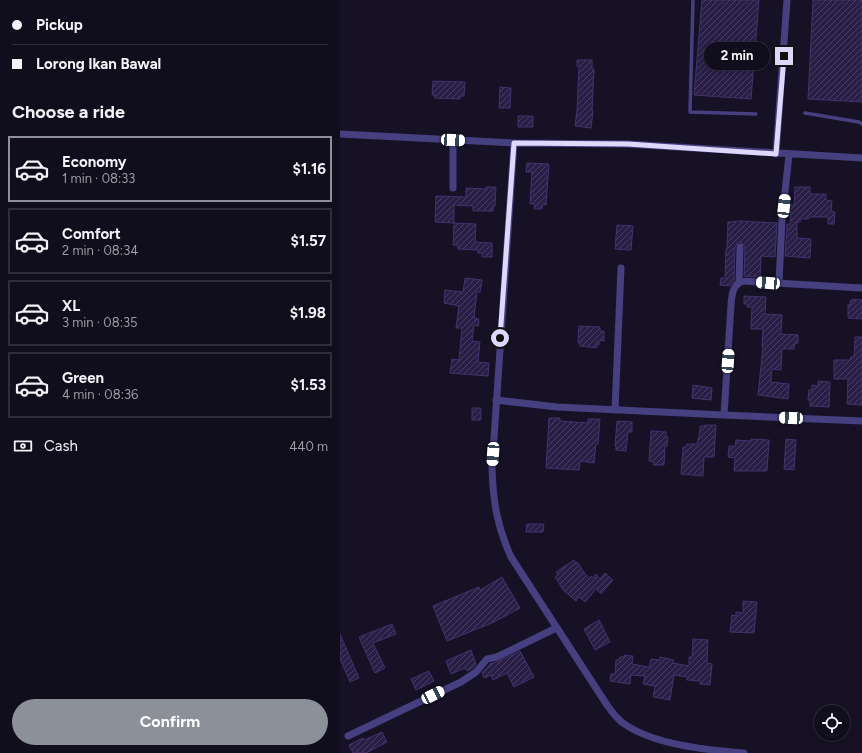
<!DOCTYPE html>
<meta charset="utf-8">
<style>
:root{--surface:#100d1c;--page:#1e1b29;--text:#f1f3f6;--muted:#9c9ca3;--line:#302d3b;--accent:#8c9099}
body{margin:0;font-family:Figtree,sans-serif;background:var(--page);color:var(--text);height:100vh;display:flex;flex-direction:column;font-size:15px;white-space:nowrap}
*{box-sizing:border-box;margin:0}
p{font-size:13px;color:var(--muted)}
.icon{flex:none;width:22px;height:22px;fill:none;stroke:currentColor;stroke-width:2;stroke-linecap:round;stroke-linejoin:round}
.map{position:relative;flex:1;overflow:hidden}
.panel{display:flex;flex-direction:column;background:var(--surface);width:340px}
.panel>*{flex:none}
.banner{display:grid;align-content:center;height:88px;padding:0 12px;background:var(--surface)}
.controls{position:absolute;left:474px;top:705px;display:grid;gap:8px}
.controls a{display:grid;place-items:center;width:36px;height:36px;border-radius:50%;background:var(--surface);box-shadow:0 2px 6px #0003,0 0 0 1px var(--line);font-size:20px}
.end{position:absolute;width:18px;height:18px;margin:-9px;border:5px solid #ded8fc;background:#111;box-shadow:0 0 0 2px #111}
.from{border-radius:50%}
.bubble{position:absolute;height:28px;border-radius:14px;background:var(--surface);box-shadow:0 2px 6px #0003,0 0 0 1px var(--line);font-size:13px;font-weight:700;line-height:28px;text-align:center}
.car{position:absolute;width:12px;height:24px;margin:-12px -6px;border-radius:5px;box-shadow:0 0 3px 1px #0007;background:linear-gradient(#fff 24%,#345 0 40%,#fff 0 76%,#345 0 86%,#fff 0)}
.banner b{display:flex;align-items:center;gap:14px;height:38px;font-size:15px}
.banner b+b{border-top:1px solid var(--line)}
.banner i{width:10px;height:10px;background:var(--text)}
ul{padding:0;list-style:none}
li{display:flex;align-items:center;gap:12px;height:66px;margin:0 8px 6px;padding:0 4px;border:2px solid var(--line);border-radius:0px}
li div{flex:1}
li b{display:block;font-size:15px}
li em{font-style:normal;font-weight:700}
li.selected{border-color:var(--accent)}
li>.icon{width:36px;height:36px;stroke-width:1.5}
h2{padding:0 12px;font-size:18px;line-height:48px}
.pay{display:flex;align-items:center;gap:10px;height:44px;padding:0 12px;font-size:15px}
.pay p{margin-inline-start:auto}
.button{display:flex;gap:8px;margin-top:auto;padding:8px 12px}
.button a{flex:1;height:46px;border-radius:24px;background:var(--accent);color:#fff;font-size:16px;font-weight:700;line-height:46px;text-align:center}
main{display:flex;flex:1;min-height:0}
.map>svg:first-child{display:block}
.building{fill:url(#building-hatch);stroke:#42326f}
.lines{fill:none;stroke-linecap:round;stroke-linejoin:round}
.lane{stroke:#464080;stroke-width:3.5}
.street{stroke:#464080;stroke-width:7}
.route{stroke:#ded8fc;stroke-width:5}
</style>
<main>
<section class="panel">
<div class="banner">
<b><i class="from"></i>Pickup</b>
<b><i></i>Lorong Ikan Bawal</b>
</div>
<h2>Choose a ride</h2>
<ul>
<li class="selected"><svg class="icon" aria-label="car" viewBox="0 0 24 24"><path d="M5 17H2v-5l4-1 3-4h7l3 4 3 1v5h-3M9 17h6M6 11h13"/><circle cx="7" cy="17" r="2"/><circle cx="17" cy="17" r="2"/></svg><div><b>Economy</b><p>1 min · 08:33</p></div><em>$1.16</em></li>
<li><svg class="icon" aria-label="car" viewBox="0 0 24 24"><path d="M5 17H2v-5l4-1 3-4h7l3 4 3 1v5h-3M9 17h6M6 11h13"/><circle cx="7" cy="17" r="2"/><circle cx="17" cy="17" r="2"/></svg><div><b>Comfort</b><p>2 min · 08:34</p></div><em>$1.57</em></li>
<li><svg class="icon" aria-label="car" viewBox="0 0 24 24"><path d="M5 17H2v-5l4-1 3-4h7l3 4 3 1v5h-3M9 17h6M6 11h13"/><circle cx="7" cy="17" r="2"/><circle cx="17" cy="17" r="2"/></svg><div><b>XL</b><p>3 min · 08:35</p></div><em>$1.98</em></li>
<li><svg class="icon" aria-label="car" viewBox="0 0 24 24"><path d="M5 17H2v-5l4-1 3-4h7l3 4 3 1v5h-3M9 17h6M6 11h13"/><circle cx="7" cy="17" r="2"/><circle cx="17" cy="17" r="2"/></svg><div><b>Green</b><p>4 min · 08:36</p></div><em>$1.53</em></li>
</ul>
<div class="pay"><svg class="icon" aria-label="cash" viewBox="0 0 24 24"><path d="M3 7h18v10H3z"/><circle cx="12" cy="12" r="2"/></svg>Cash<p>440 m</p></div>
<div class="button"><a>Confirm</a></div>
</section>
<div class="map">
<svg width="522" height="753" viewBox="0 0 522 753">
<defs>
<pattern id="building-hatch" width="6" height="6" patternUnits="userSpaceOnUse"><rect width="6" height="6" fill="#291e45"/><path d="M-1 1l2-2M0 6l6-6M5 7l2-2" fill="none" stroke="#483e61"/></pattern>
</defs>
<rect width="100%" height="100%" fill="#161125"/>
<path class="building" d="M362,0H419L411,99L354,95Z
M473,0H522V102L468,99Z
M237,60H252V69H254L252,111H253L251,128L235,126L237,110L239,66H237Z
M93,81L125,82L124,96H120V99L95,98V95H92Z
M160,87L171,88L170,108H159Z
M178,116H193V127H178Z
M187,163L209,164L206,205L203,204L202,209H194L195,204H190L192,172H186Z
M146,187H156L155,206H153V211H133V206L114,205V223L95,222L96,196L126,197V188L146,189Z
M455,187H470V194H486V200L492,201L491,211L495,212L494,224H488V217H469L468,219H460V222H457V238L471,239L470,258L445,256L447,224H450L451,205H454Z
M400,221L437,223L435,257L421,256L420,277L404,276L405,247L402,243L398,242L395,247L394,281L390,286L380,285L381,278H385L386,249H387L388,222Z
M114,223L136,224L135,242L152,243V257H142V253H138V250L118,249V245H113Z
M277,225L293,226L291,250L275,249Z
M125,278L142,280L140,292H137L134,318L139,319L138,326L134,325L132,341L140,342L138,362L149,363L148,376L110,373L112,359L119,360L122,328H116L119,306L104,303L105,290L123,292Z
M404,296L426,297L425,314L442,315L441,334L458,335V343H455L454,349H442L441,370L432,369L431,382L449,384L448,399L418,395L423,347H422L423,329H411L412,307H407V304H404Z
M512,299L522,300V319L508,318V305H510V301H512Z
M239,326L260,327V331H264V341L259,340V345H257V348L240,346V343H238Z
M515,337H522V405L507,404L508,379H494V360H510L511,357H514Z
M478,381L490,382L489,407L470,406V400H468L469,390H472V385L478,386Z
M353,385L372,388L371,400L352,398Z
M132,408H141V420H132Z
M209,418H220V421L248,423V419H260L258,444H256L254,463L240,461L239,470L206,468Z
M277,421L292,422V432H288L286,451L276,450V446H275Z
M365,425H376L374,457H364L363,476L341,474L343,447H346L347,444H357L358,438H359L360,426H365Z
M311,431L326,432V437H328L327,446H325L324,465H313L314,462L309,461Z
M411,439L429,440L427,471H394L395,458L388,457L389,446H395L396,440L411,441Z
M446,439L456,440L454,470L444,469Z
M187,524H204L203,532H186Z
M234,560L236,564L237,562L249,579L251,576L253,578L256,574L260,579L265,573L273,580L261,594L256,589L245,602L239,597L236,601L224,591L215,577L218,575L216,572Z
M162,577L180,608L154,622L107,641L93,606L139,587L140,590Z
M403,601L417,602L414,633L390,632L392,615L396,616V612L403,613Z
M259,620L270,642L255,650L244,629Z
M52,624L56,634L33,643L45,668L35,673L19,637Z
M0,634L19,678L10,682L0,659Z
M353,639L368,640L367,663L372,664L370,685L360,684V681L347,680V677L334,675L330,700L313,697L315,686L303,684L305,676L291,675L290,684L270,681L271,674H275L276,660H279L280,657H284V655L293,656L292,664L309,667L311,659L320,660V657L334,660L333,663L349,666V657H352Z
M131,650L136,664L133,668L127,671L125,668L111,674L106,661Z
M180,651L194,677L174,687L167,673L153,680L151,675L144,678L142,673L150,664L159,661Z
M89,671L94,681L76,690L71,679Z
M42,732L47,742L26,753H13L9,745L23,738L24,740Z"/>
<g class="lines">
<path class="lane" d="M353,0L350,112L416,114
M465,113L519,122L522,124"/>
<path class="street" d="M0,134L174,143L287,144L522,158
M113,140V188
M174,143L152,468C153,501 157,526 171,557L267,705C272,712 277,719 283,723C313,745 368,750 404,753
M436,154L447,0
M399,283L400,247
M439,283L442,219L449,155
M156,400L217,407L384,415L391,305C392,295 392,286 402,281L522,288
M275,410L281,268
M384,415L522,421
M8,736L121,682L136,672L147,659L157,657L216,628"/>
</g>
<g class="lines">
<path class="route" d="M160,338L174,143L288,144L436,154L444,56"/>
</g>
</svg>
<div class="controls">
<a><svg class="icon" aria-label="locate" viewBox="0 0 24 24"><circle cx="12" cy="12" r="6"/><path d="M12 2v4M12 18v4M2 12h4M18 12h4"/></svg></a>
</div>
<i class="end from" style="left:160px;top:338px"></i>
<i class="end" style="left:444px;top:56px"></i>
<div class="bubble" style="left:364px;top:42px;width:66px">2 min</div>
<i class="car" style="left:113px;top:140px;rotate:93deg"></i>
<i class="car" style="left:444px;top:206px;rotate:6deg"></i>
<i class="car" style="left:428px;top:283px;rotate:274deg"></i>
<i class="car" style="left:388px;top:361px;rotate:4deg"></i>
<i class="car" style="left:451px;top:418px;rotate:273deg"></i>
<i class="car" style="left:153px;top:454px;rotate:184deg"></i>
<i class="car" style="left:93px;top:695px;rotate:64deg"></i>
</div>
</main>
